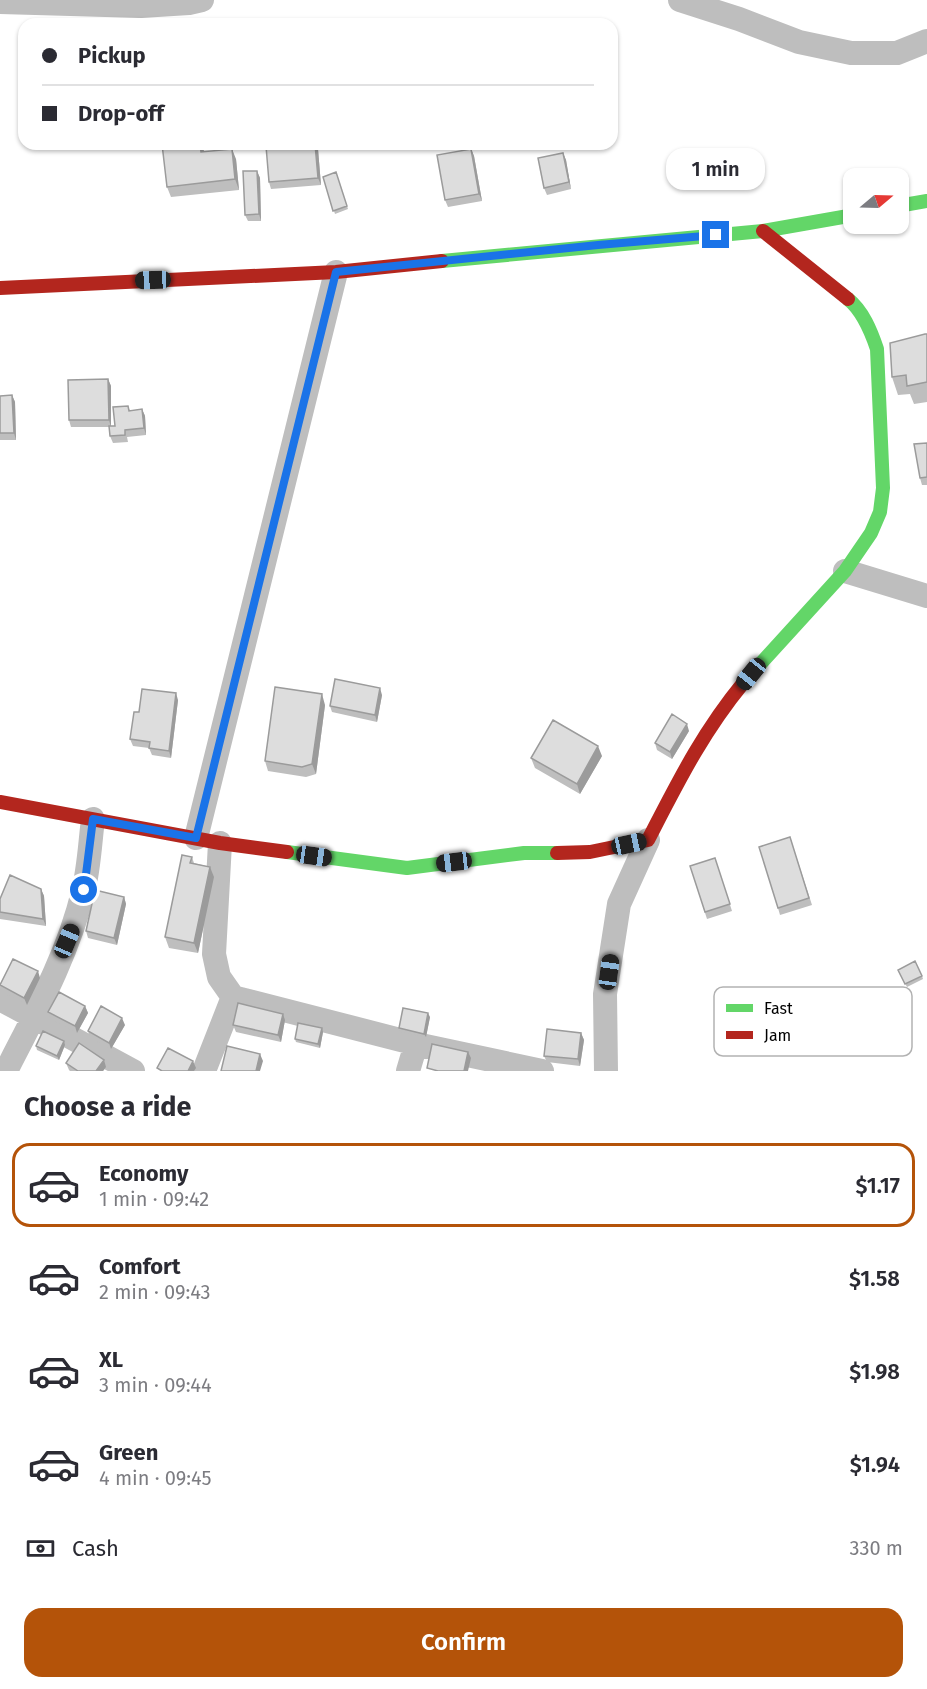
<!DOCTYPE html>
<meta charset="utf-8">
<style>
:root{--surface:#fff;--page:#f7f7f7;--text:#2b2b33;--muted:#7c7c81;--line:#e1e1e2;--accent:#b45309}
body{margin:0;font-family:"Fira Sans",sans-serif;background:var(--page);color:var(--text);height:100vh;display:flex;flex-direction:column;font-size:22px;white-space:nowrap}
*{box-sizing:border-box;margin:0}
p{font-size:20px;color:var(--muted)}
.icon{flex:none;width:33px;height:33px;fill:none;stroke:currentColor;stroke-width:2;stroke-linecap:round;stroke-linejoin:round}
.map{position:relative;height:1071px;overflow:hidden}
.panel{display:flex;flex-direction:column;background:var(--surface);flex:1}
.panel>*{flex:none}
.guide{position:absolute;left:18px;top:18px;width:600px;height:132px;border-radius:18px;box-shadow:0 2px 4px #0004;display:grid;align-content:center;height:132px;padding:0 24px;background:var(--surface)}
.needle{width:39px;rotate:71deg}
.buttons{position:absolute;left:843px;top:168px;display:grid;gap:12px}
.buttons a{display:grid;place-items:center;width:66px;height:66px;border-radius:12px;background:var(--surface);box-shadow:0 2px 4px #0004;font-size:30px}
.end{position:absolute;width:27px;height:27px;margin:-14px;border:8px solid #1a73e8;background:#fff;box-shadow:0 0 0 3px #fff}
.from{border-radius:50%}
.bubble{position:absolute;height:42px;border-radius:18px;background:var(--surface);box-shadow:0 2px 4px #0004;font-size:20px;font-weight:600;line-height:42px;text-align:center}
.car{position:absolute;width:18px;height:36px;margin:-18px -9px;border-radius:8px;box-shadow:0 0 4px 2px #0007;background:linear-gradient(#222 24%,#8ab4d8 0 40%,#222 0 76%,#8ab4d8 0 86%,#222 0)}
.guide b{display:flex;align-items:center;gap:21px;height:57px;font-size:22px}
.guide b+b{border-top:2px solid var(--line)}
.guide i{width:15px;height:15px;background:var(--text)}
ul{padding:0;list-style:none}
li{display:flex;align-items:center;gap:18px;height:84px;margin:0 12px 9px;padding:0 12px;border:3px solid transparent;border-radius:18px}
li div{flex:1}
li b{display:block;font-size:22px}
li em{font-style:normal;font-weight:600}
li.selected{border-color:var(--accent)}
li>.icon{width:54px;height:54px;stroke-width:1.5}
h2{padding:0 24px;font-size:27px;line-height:72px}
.pay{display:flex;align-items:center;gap:15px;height:66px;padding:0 24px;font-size:22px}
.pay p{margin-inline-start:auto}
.button{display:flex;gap:12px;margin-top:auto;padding:12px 24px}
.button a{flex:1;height:69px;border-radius:18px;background:var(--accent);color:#fff;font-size:24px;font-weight:600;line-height:69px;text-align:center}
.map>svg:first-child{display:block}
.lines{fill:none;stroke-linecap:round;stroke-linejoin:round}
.street{stroke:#bebebe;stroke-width:24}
.fast{stroke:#63d668;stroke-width:14}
.jam{stroke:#b3261e;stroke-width:14}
.wall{fill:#bebebe}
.shaded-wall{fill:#9b9b9b}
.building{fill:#ddd;stroke:#9b9b9b;stroke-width:1.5}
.route{stroke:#1a73e8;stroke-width:8}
.key{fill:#fff;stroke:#b2b2b2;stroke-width:1.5}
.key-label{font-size:16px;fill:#000}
</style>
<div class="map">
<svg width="927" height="1071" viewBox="0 0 927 1071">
<rect width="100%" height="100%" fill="#fff"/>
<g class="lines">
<path class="street" d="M680,0L739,19L799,42L851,53H897L927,41
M0,2L141,6L189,3L202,0
M845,571L927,596
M196,838L336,272
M233,997L416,1044L542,1071
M0,999L133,1071
M6,1071C35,1014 68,955 83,892C89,869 90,843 93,819
M204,1071L233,997L219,977L214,954L220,843
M408,1071L416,1044
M606,1071L605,994L619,904L648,840"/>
<path class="fast" d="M898,206L927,201
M442,261L763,231L854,215
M744,682L845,571L871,533L880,512L883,488L877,349C871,331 863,311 848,299
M287,852L407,868L524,853H557"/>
<path class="jam" d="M763,231L848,299
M0,288L336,272L442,261
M0,802L220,843L287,852
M557,853L590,852L648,840C678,782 702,733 744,682"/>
</g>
<path class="wall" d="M162,144H203L204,152L236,159L239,190L171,197L167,187Z
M318,149L321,185L271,189L269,182Z
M471,149L474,156L482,201L448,207L445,200Z
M563,153L566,160L571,189L547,195L544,188Z
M257,171L260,178L261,221H248L245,215Z
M336,172L348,209L335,214L323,177Z
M927,334V402L914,404L910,394L898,395L892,377Z
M108,379L111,386V426H115L128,406L130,411L142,409L145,416L146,435L127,437L128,442L113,443L110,436L109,427H71L69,420Z
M12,395L15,402L16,440H0V396Z
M927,443V485H922L920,478Z
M382,695L377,722L332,712L330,706Z
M178,700L171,758L152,755L149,748L133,746L130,739L139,712Z
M325,705L316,774L306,777L268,771L265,761Z
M689,731L672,759L657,750L655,743Z
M602,756L580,794L535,768L531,758Z
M790,837L812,905L780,915L778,908Z
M192,857L194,863L210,867L214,877L198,953L169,948L165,937Z
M715,858L732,911L707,919L690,866Z
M41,889L44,896L46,926L0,919V899Z
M124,897L126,904L117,945L88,938L86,931Z
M900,973L922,976L923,979L907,987Z
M40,978L27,1005L2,992L0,987V984Z
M85,1006L88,1013L77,1033L51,1019L48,1012Z
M430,1017L426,1037L400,1032L399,1028Z
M285,1020L281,1042L236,1032L233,1025Z
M125,1025L111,1049L90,1038L88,1031Z
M323,1032L320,1048L296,1042L295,1039Z
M581,1033L584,1040L580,1066L547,1062L544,1056Z
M65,1045L59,1060L37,1050L36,1046Z
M66,1063L106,1067L103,1071H70L69,1070Z"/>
<path class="shaded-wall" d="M200,144H203L205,162L201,152Z
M315,144L318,149L321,185L318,178Z
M232,149L236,159L239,190L235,179Z
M471,149L474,156L482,201L479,194Z
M563,153L566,160L571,189L569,182Z
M257,171L260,178L261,221L259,214Z
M108,379L111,386V427L109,420Z
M12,395L15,402L16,440L14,433Z
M142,409L145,416L146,435L144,428Z
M380,688L382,695L377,722L375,715Z
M176,693L178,700L171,758L169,751Z
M322,694L325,705L316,774L312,764Z
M687,724L689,731L672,759L670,752Z
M598,746L602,756L580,794L577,784Z
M210,867L214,877L198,953L194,943Z
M41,889L44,896L46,926L43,919Z
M124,897L126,904L117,945L114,938Z
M38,971L40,978L27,1005L24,998Z
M85,1006L88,1013L77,1033L75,1026Z
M428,1013L430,1017L426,1037L424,1034Z
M283,1014L285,1020L281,1042L278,1035Z
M122,1018L125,1025L111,1049L109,1043Z
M322,1028L323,1032L320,1048L318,1044Z
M581,1033L584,1040L580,1066L578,1059Z
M64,1041L65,1045L59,1060L57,1056Z
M468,1052L471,1058L468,1071H464Z
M260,1054L263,1061L260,1071H256Z
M104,1060L106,1067L103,1071H96Z
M193,1061L196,1068L194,1071H188Z"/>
<path class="building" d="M162,144H200L201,152L232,149L235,179L167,187Z
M287,144H315L318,178L269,182L266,146Z
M471,149L479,194L445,200L437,155Z
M563,153L569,182L544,188L538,158Z
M243,171H257L259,214L245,215Z
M336,172L347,206L333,211L323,177Z
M925,334H927V382L907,386L906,375L892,377L890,343Z
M108,379L109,420H69L68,380Z
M12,395L14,433H0V396Z
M128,406L129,411L142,409L144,428L125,430V435L110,436L109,426H115L113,407Z
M927,443V477L920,478L914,444Z
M335,679L380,688L375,715L330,706Z
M275,687L322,694L312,764L302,767L265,761Z
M142,689L176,693L169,751L149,748L150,742L130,739L134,712H139Z
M672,714L687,724L670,752L655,743Z
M553,720L598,746L577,784L531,758Z
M790,837L809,898L778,908L759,847Z
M182,855L192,857L190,863L210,867L194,943L165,937Z
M715,858L730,904L705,912L690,866Z
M10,875L41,889L43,919L0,912V899Z
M95,890L124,897L114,938L86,931Z
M13,959L38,971L24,998L0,985Z
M915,961L922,976L905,984L898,970Z
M59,992L85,1006L75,1026L48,1012Z
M238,1003L283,1014L278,1035L233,1025Z
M101,1006L122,1018L109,1043L88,1031Z
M403,1008L428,1013L424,1034L399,1028Z
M298,1023L322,1028L318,1044L295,1039Z
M547,1029L581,1033L578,1059L544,1056Z
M43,1031L64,1041L57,1056L36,1046Z
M79,1043L104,1060L96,1071H78L66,1063Z
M432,1044L468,1052L464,1071H438L427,1068Z
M227,1046L260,1054L256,1071H221Z
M168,1048L193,1061L188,1071H162L157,1068Z"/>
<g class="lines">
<path class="route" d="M84,890L93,819L196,838L336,272L598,245L716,235"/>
</g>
<rect x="714" y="987" width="198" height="69" rx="9" class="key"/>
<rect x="726" y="1004" width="27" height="8" fill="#63d668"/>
<rect x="726" y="1031" width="27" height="8" fill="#b3261e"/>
<g class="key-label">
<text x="764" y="1014">Fast</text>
<text x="764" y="1041">Jam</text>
</g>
</svg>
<div class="buttons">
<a><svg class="needle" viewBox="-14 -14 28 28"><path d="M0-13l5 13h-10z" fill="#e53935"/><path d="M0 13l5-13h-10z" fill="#7c7c81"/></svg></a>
</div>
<i class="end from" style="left:84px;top:890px"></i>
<i class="end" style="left:716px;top:235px"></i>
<div class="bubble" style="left:666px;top:148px;width:99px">1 min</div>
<i class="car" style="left:153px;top:280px;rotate:268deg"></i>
<i class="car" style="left:751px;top:674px;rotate:219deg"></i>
<i class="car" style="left:629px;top:844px;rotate:78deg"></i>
<i class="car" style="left:314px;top:856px;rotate:98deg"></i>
<i class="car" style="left:454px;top:862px;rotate:263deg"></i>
<i class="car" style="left:67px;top:941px;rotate:23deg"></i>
<i class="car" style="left:609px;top:972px;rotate:8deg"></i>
<div class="guide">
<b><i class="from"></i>Pickup</b>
<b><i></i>Drop-off</b>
</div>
</div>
<section class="panel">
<h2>Choose a ride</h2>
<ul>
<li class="selected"><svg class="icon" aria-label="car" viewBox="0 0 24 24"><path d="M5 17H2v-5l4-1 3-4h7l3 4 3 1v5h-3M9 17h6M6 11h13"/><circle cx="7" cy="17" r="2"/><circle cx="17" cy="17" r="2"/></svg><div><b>Economy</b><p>1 min · 09:42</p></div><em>$1.17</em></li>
<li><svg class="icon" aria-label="car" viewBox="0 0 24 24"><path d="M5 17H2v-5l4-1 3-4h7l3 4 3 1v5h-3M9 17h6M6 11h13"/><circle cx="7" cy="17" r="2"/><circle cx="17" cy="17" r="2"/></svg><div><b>Comfort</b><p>2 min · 09:43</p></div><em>$1.58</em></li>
<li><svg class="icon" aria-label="car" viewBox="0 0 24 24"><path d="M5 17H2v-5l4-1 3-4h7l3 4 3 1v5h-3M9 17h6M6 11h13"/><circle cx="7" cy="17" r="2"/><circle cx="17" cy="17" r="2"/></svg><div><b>XL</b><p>3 min · 09:44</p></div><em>$1.98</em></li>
<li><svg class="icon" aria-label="car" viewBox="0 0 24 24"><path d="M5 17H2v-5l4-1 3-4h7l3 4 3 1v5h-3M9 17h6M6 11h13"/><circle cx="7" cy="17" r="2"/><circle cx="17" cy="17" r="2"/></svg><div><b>Green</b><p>4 min · 09:45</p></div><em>$1.94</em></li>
</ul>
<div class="pay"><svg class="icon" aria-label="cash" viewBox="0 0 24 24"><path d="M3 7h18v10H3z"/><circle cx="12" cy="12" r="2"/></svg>Cash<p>330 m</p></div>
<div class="button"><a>Confirm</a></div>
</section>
